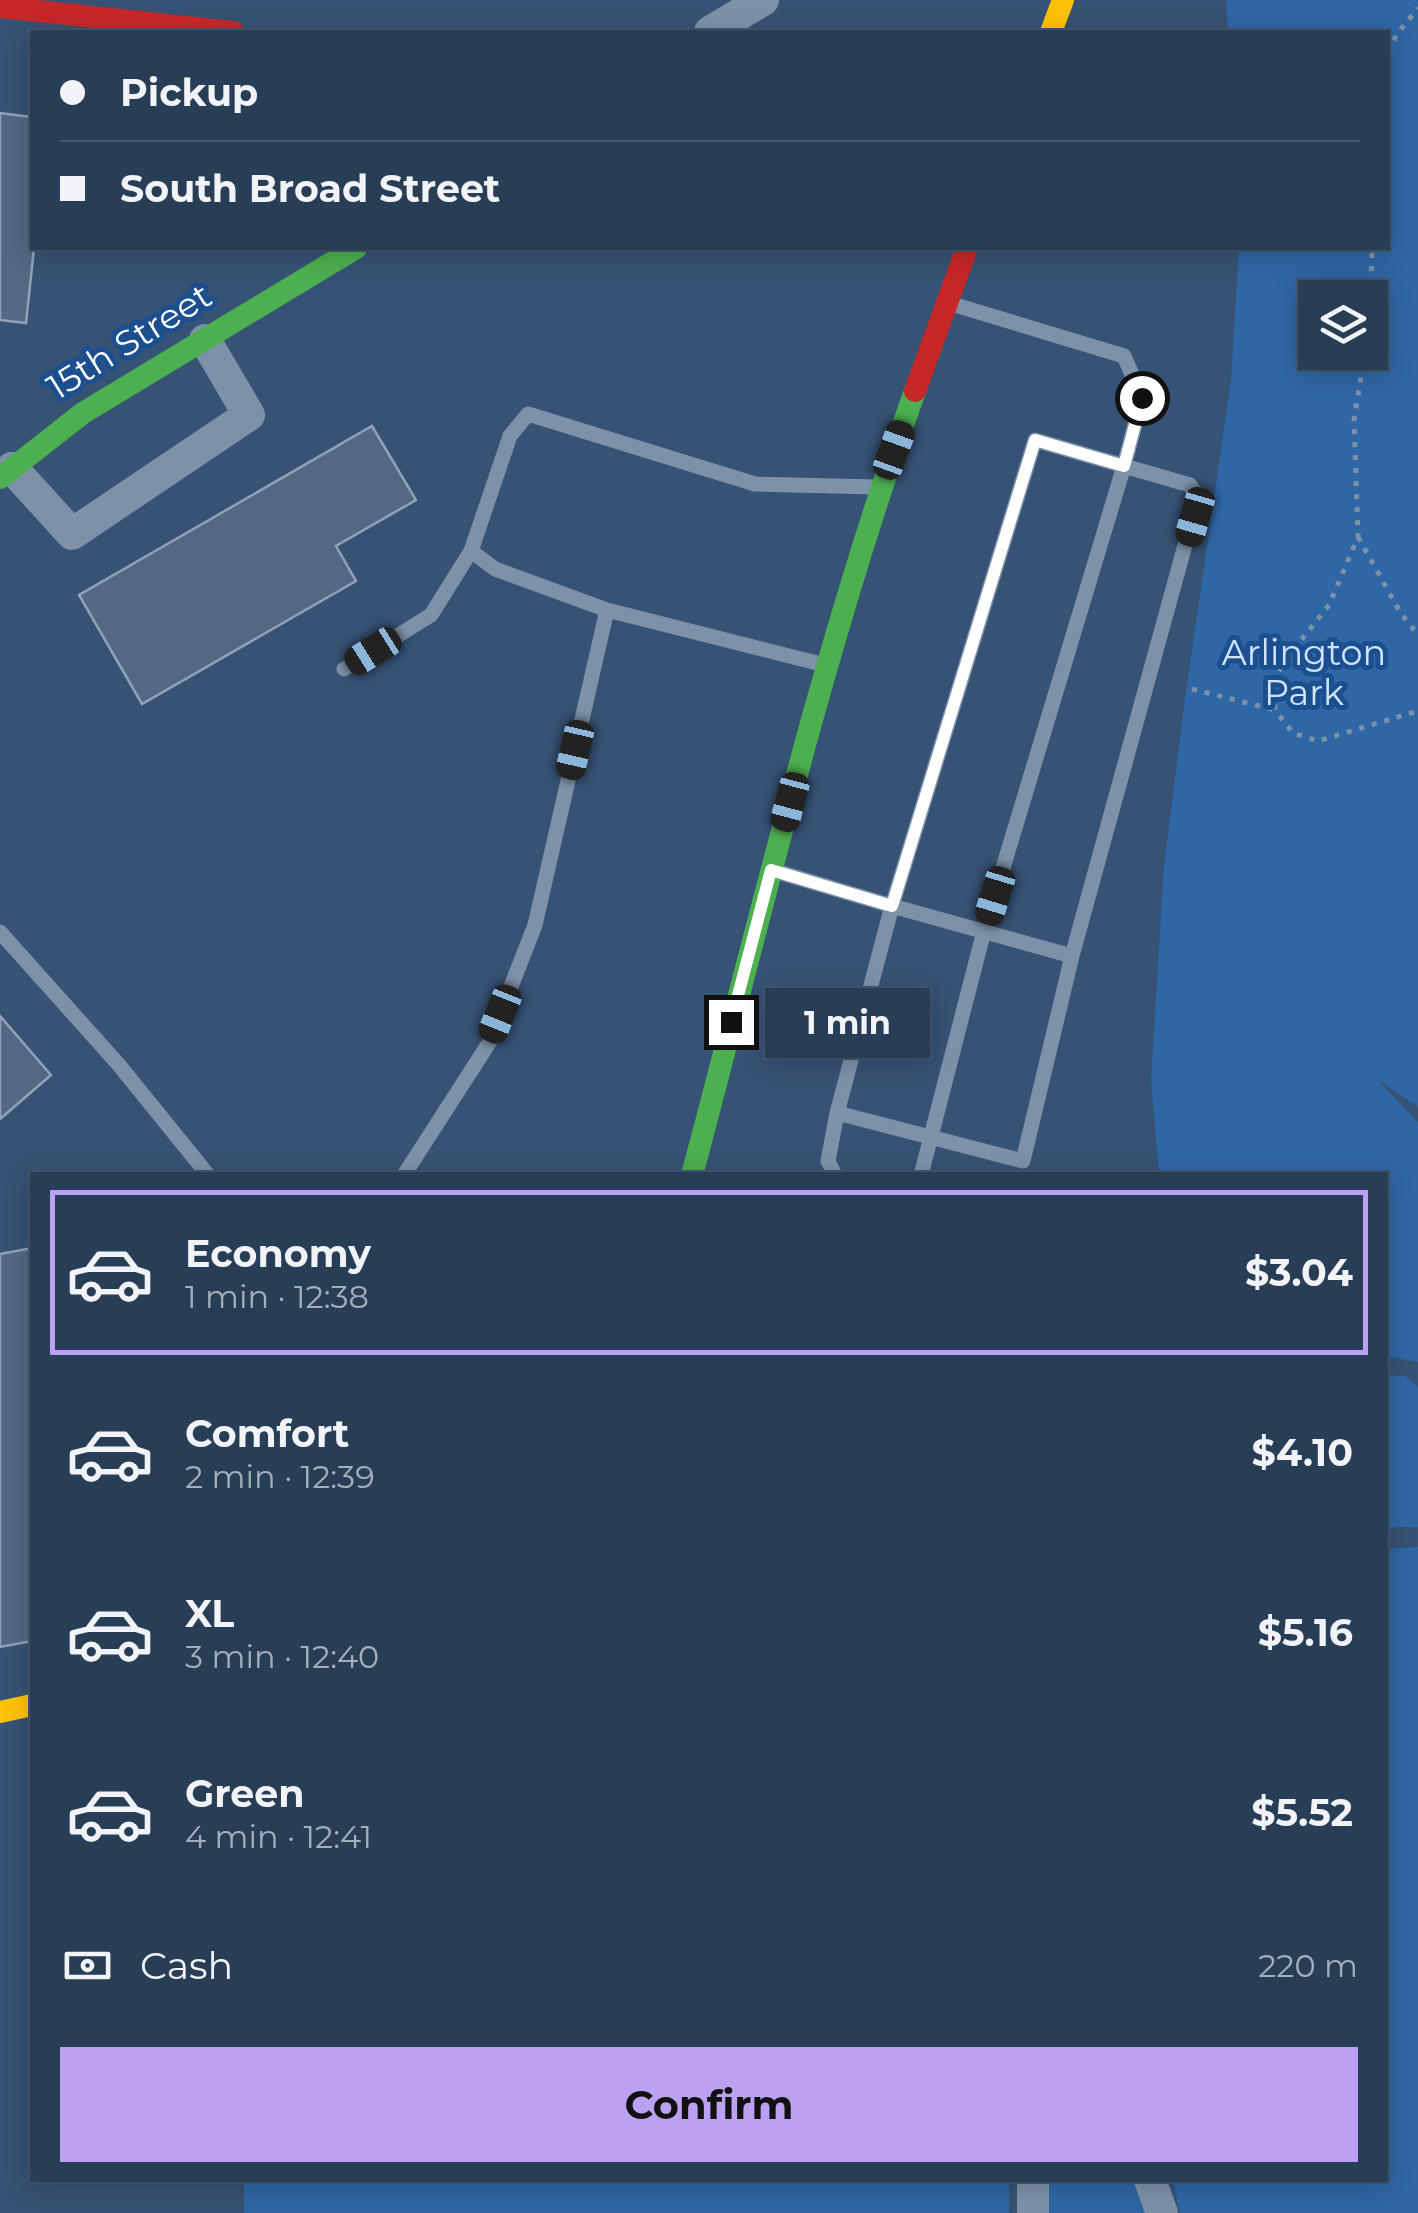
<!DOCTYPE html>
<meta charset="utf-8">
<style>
:root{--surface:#283e57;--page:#30455d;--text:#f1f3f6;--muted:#a5aeba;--line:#44576d;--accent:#bca0f2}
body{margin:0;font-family:Montserrat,sans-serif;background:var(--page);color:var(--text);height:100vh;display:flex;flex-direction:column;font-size:38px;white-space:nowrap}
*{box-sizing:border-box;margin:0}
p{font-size:32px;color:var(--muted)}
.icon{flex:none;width:55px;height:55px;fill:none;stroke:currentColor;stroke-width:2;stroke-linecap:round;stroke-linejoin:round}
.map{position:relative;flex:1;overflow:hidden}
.details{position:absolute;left:30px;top:1172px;width:1358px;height:1010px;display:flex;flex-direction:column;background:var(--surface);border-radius:0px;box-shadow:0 5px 25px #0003,0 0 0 2px var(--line)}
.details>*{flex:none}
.banner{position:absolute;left:30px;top:30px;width:1360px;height:220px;border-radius:0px;box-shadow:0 5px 25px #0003,0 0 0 2px var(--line);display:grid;align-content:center;height:220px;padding:0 30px;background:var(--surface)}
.controls{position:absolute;left:1298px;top:280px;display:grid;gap:20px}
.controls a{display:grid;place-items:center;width:90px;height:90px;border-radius:0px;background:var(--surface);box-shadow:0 5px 25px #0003,0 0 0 2px var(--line);font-size:50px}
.end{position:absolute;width:45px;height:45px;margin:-22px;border:12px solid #fff;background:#111;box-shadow:0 0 0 5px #111}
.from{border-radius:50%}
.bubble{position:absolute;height:70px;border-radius:0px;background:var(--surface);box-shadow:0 5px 25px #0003,0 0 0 2px var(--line);font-size:32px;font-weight:700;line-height:70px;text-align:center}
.car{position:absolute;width:30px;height:60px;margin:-30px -15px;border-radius:12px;box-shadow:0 0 8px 2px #0007;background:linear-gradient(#222 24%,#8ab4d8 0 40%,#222 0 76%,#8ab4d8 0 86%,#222 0)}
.banner b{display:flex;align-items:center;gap:35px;height:95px;font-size:38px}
.banner b+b{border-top:2px solid var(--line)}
.banner i{width:25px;height:25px;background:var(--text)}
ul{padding:18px 0 0;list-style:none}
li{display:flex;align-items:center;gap:30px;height:165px;margin:0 20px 15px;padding:0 10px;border:5px solid transparent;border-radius:0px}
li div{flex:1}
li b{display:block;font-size:38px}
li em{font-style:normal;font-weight:700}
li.current{border-color:var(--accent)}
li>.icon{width:90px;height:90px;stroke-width:1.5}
.pay{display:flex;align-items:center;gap:25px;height:110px;padding:0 30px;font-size:38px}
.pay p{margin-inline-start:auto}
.cta{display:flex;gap:20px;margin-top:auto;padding:20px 30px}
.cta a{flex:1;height:115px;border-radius:0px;background:var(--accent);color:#111;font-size:40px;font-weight:700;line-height:115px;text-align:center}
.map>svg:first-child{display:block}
.green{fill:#2f66a5;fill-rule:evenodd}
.building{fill:#526984;stroke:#92a2b6;stroke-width:2.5}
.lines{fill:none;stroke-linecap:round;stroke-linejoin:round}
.path{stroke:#7d92a8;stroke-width:5;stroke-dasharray:5 8;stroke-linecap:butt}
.lane{stroke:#7d92a8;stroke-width:15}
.street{stroke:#7d92a8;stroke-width:32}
.fast{stroke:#4caf50;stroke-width:22}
.slow{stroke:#ffc107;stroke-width:22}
.jam{stroke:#c62828;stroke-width:22}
.route{stroke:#fff;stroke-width:12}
.labels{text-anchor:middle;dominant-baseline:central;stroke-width:10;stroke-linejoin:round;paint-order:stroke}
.street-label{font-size:35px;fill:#fff;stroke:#1b4f8f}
.park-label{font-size:35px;fill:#cfe3fa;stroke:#1b4f8f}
</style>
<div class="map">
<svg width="1418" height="2213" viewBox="0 0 1418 2213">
<rect width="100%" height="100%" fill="#365274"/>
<path class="green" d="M1226,0H1418V1107L1377,1079L1418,1122V1362L1385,1356V1175H1159L1151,1079L1164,865L1184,706L1231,380L1239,248H1388V32H1228ZM1315,298H1370V352H1315Z
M1385,1375L1405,1376L1418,1387V1527H1394L1385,1531Z
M1418,1547V2213H1180L1173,2180H1385V1549Z
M244,2180H1009V2213H244Z
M1045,2180H1136L1148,2213H1045Z"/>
<path class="building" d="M0,113L32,117L34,248L26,323L0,320Z
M372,426L416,500L336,546L356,581L142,704L79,595Z
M0,1016L51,1075L0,1119Z
M32,1248V1641L0,1647V1254Z"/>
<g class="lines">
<path class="path" d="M1388,52L1397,34L1418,8
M1370,323L1372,248
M1365,352L1354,420L1358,537L1329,605L1283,663L1276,678L1275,710L1293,733L1318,741L1418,711
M1358,537L1400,612L1418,635
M1192,689L1275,710"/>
<path class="lane" d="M471,551L495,569L607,610L821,664
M344,669L431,615L471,551L510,436L528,414L755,484L876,487
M775,871L892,906L837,1113L1023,1161L1072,956L892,906L1035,440L1124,466L1142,398L1124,356L952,304
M0,932L119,1065L208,1175
M404,1175L489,1043L535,925L607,610
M835,1175L828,1161L837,1113
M921,1175L984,931L1124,466L1190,485L1198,498L1072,956"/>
<path class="street" d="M710,32L763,0
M12,468L72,534L249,415L205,340
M1033,2180V2213
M1150,2180L1162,2213"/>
<path class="fast" d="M0,478L83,413L356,248
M692,1175C762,913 823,647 915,391"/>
<path class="slow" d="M1051,32L1063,0
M0,1712L32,1705"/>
<path class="jam" d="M0,7L233,32
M915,391L967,248"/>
</g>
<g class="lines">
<path class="route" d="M731,1022L771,870L892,906L1035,440L1124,466L1142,398"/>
</g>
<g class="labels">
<g class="street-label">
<text transform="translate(129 341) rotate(-32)">15th Street</text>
</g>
<g class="park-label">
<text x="1304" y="652">Arlington<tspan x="1304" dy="40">Park</tspan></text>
</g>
</g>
</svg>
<div class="controls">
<a><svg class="icon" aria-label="layers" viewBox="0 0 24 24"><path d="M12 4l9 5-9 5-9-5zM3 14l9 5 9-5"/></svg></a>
</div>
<i class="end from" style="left:1142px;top:398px"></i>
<i class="end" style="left:731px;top:1022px"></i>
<div class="bubble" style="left:765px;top:988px;width:165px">1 min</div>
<i class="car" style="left:894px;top:450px;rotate:20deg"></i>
<i class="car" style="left:1195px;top:517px;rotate:196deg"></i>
<i class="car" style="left:373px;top:651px;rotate:238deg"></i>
<i class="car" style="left:575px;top:750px;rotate:193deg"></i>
<i class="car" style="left:790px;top:802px;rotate:195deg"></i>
<i class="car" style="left:995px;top:896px;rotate:197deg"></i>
<i class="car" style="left:500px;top:1014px;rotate:202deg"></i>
<div class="banner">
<b><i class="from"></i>Pickup</b>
<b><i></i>South Broad Street</b>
</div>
<section class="details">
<ul>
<li class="current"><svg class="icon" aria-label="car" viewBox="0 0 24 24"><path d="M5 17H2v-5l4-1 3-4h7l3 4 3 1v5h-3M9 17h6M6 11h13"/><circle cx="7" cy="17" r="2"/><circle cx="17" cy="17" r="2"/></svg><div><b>Economy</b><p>1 min · 12:38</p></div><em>$3.04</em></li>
<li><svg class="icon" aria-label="car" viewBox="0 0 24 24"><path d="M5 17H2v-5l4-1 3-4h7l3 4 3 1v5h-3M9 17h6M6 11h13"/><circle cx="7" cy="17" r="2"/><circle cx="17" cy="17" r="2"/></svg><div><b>Comfort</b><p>2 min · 12:39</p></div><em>$4.10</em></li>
<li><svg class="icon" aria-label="car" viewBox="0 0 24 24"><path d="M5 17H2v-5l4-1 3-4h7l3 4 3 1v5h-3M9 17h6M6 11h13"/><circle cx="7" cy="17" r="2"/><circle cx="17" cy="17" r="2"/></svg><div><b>XL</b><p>3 min · 12:40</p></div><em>$5.16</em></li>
<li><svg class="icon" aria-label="car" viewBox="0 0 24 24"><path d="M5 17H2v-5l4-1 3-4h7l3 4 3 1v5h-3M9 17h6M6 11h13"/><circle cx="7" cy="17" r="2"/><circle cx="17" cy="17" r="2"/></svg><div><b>Green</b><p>4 min · 12:41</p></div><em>$5.52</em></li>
</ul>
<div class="pay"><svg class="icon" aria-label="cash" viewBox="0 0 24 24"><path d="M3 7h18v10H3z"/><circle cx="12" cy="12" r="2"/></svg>Cash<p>220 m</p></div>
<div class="cta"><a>Confirm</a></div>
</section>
</div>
